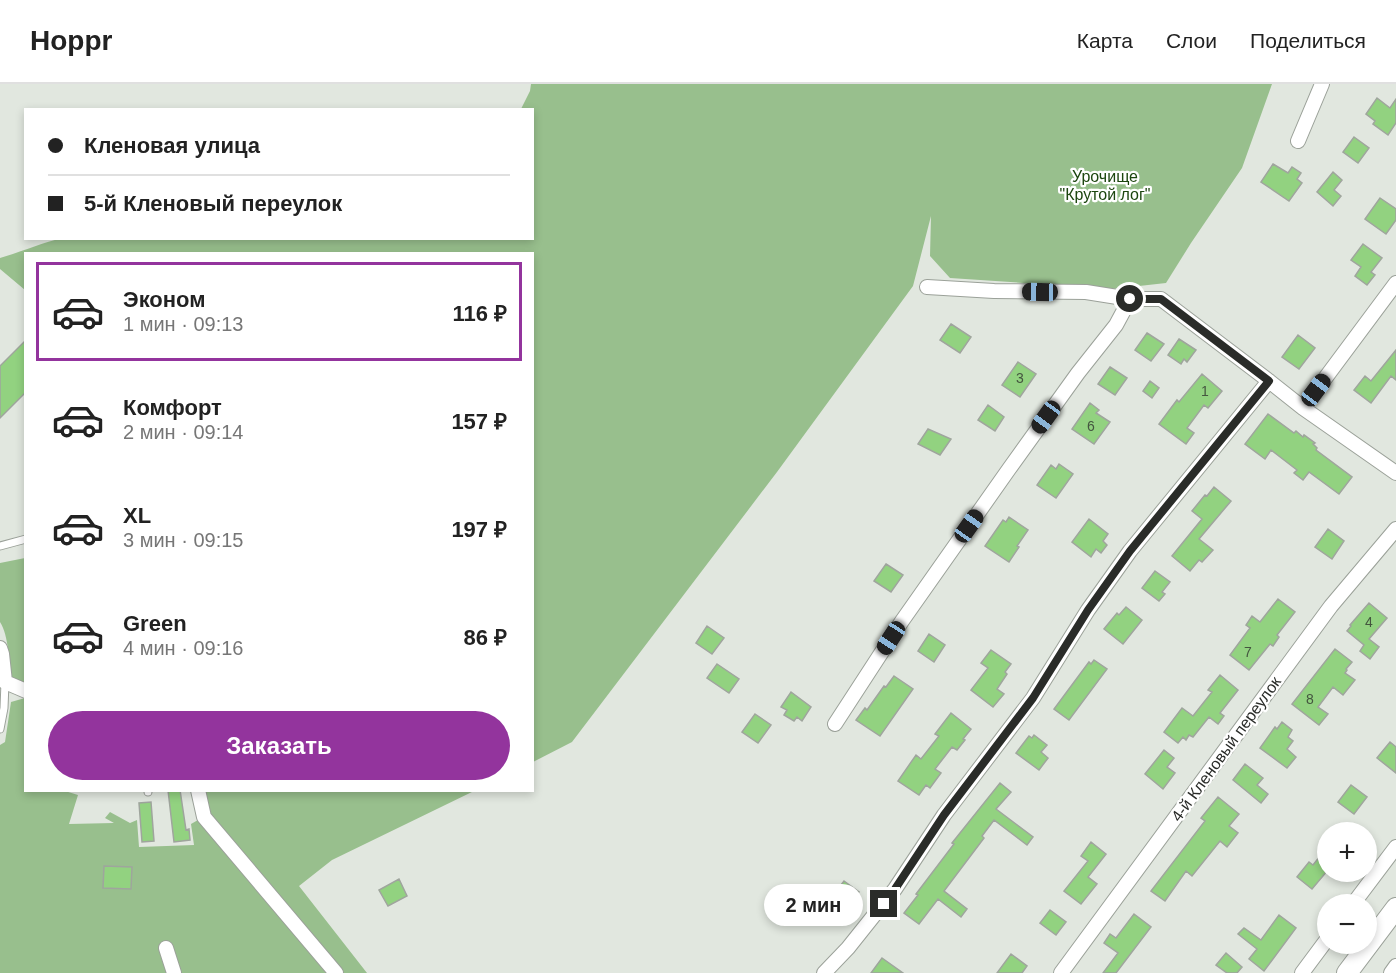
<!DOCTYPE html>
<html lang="ru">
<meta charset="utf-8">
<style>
:root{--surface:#fff;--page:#f2f2f2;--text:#222;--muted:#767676;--line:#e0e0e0;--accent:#93349d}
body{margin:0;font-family:Helvetica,sans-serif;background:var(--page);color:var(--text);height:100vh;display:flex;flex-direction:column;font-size:22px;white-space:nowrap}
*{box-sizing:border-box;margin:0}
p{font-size:20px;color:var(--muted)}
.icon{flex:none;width:33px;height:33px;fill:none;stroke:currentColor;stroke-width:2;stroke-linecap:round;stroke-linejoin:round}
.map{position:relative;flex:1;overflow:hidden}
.details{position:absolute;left:24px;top:168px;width:510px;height:540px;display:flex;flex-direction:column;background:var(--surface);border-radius:0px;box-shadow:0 3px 9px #0003}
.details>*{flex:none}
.guide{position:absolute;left:24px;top:24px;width:510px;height:132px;border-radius:0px;box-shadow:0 3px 9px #0003;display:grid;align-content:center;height:132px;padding:0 24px;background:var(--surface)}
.controls{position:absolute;left:1317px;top:738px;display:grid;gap:12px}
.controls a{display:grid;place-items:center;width:60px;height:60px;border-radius:50%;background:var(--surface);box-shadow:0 3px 9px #0003;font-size:30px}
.end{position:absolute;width:27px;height:27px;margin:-14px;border:8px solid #2a2c29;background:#fff;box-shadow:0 0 0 3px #fff}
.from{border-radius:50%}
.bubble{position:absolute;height:42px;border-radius:21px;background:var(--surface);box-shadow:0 3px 9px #0003;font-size:20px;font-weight:800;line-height:42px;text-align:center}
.car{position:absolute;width:18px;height:36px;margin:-18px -9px;border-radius:8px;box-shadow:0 0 4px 2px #0007;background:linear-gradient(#222 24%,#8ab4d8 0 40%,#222 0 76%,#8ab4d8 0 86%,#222 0)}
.guide b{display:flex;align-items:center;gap:21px;height:57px;font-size:22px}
.guide b+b{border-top:2px solid var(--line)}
.guide i{width:15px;height:15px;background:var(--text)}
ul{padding:10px 0 0;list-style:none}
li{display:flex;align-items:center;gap:18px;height:99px;margin:0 12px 9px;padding:0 12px;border:3px solid transparent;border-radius:0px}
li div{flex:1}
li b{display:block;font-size:22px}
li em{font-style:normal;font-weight:800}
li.selected{border-color:var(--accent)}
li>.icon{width:54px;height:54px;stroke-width:1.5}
.button{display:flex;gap:12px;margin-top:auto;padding:12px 24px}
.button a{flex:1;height:69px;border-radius:36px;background:var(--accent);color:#fff;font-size:24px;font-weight:800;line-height:69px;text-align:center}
header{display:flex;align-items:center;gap:36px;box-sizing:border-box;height:84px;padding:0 30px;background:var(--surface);border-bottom:2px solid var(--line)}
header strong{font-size:28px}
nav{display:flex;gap:33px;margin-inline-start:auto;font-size:21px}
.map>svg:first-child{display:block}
.green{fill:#98bf8d}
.building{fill:#92d280;stroke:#9fa59d;stroke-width:1.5}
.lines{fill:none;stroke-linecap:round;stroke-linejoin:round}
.lane-casing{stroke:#9ba199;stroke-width:9}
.street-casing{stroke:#9ba199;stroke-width:16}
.secondary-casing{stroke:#9ba199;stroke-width:22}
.lane{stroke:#fff;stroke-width:7}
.street{stroke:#fff;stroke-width:14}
.secondary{stroke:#fff;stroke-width:20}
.route{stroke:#2a2c29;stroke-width:8}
.labels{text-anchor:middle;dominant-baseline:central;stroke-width:4.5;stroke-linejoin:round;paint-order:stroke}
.number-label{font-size:14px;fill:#44563f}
.park-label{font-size:16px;fill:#1c460f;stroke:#fff}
.street-label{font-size:16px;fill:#2a2c29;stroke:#fff}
</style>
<header>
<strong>Hoppr</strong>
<nav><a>Карта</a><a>Слои</a><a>Поделиться</a></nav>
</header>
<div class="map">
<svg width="1396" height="889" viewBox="0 0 1396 889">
<rect width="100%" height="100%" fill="#e1e7df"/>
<path class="green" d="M531,0H1272L1242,84L1191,159L1166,199L1112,205L950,194L930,172L931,132L913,202L777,388L572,658L533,678L532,170H26L25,206L0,185V174C21,168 41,159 63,154H532V26L521,25L530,7Z
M25,474V602L11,595C9,579 9,552 0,538V479Z
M25,614L26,706L65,707L78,711L69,740L114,739L105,734L110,728L130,739L137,736L139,763L194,761L191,740L198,736H203L331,889H0V661L5,658L11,618Z
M203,707H474L332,776L299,802L367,889H337L211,736Z"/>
<path class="building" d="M1377,14L1390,24L1396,15V39L1388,51L1373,40L1375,37L1366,30Z
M1354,53L1369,64L1358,79L1343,68Z
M1273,80L1288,89L1292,83L1301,89L1297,95L1302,99L1289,117L1261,98Z
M1333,88L1342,96L1334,106L1341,112L1333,122L1317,108Z
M1380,114L1396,125V136L1386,150L1365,135Z
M1363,160L1382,174L1371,188L1375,191L1367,201L1355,192L1361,183L1351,176Z
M951,240L971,253L960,269L940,256Z
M1147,249L1164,260L1151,277L1135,266Z
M1298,251L1315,264L1299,285L1282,273Z
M1179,255L1196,266L1187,278L1184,275L1181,280L1168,271Z
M26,256V308L0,334V282Z
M1396,266V296L1391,292L1371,319L1354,306L1365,292L1371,297Z
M1018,278L1036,290L1020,313L1002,301Z
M1110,283L1127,294L1115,311L1098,300Z
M1202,290L1222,307L1208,324L1204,321L1187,344L1194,349L1186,360L1159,340L1177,316L1179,318Z
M1150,297L1159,304L1152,314L1143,307Z
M1090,319L1099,326L1096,329L1110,338L1094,360L1072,345Z
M988,321L1004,333L995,347L978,336Z
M1268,330L1294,349L1296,347L1303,353L1304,351L1315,359L1313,360L1317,364L1316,366L1352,393L1339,410L1309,388L1303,396L1294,389L1297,386L1271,366L1265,375L1245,360Z
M928,345L951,355L940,371L918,360Z
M1059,380L1073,390L1056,414L1037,401L1051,381L1056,385Z
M1214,403L1231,417L1199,455L1213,466L1202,478L1199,476L1190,487L1172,472L1202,435L1192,427L1205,411L1207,412Z
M1009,433L1028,446L1017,462L1019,463L1009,478L985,462L1003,436L1006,438Z
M1089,435L1108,450L1103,457L1107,461L1101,469L1096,465L1091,473L1072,458Z
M1328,445L1344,457L1332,475L1315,463Z
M886,480L903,491L891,508L874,497Z
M1155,487L1170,498L1162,508L1165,510L1159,517L1142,504Z
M1278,515L1295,528L1277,551L1279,553L1273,562L1270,560L1249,586L1230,571L1250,544L1246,541L1252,532L1260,538Z
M1369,519L1387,534L1369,555L1379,563L1370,575L1360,567L1364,561L1347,547L1351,542L1350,541Z
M1126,523L1142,536L1123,560L1104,545L1117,529L1119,531Z
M707,542L724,554L712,570L696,559Z
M929,550L945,561L934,578L918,567Z
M1335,565L1352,578L1346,585L1347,586L1345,589L1355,596L1343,611L1333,603L1318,623L1328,630L1319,641L1292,620Z
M991,566L1011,580L1005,588L1007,590L997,605L1004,610L993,623L971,606L988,584L981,579Z
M1094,576L1107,585L1069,636L1054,625L1089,578L1091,580Z
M717,580L739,595L729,609L707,594Z
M1220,591L1238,606L1220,629L1224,632L1218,640L1209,633L1193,653L1189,651L1186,656L1183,653L1178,659L1164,648L1182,624L1193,632L1212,608L1208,606Z
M894,592L913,605L880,652L856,636L865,624L867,626L884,602L886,603Z
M791,608L811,623L802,637L797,633L794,637L784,631L787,626L781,623Z
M951,629L971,645L963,655L965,656L957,666L952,663L935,685L941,689L930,704L926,701L919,711L898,697L916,671L921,675L939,652L935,650Z
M755,630L771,641L758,659L742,648Z
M1282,638L1292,646L1288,653L1293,657L1287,665L1296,673L1287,684L1260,664L1275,643L1277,645Z
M1034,651L1047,661L1041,668L1048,674L1039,686L1016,669L1029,652L1032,654Z
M1390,658L1396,663V689L1377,674Z
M1164,666L1174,674L1167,683L1175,689L1163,705L1145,690Z
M1245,680L1263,694L1257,701L1268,710L1261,719L1233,696Z
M1000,699L1011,708L996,725L1033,753L1027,761L994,736L982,752L984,754L944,807L967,825L961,833L938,815L919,840L904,829L918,811L916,810L954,760L952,759Z
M1351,701L1367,713L1354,730L1338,718Z
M168,706H180L186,746L189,745L190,756L174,758Z
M1218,713L1239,730L1229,742L1238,749L1227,763L1220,757L1192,792L1186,787L1165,817L1151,807L1205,737L1201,734Z
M151,718L154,757L142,758L139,719Z
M1091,758L1106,770L1088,793L1097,800L1081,820L1064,807L1088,777L1081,772Z
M1328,762V786L1312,805L1297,793L1309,778L1313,781Z
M104,782L132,783L131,805L103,804Z
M399,795L407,812L388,822L379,806Z
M844,797L859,808L846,825L831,814Z
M1050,826L1066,838L1056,851L1040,839Z
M1134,830L1151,843L1116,889H1103L1118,869L1104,859L1110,850L1116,854Z
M1279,831L1296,844L1264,887L1249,875L1257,865L1238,850L1244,844L1261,856Z
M1226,869L1242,883L1237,889H1227L1216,881Z
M1011,870L1027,882L1022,889H997Z
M882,874L903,889H871Z"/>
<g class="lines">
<g class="lane-casing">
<path id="lane" d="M0,462L26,455
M0,645L4,624L5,598
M148,706V708"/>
</g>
<g class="street-casing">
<path id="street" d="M1298,57L1322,0
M927,203L994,207L1086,208L1130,215H1161L1269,297L1303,324L1396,389
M1303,324L1396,199
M0,564L2,570L5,598L26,607
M835,640L902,537L1009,385L1078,289L1116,241L1130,215
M198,706L204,733L336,889
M1353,820L1396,763
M166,864L174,889
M824,889L848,864L895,805L944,731L1033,614L1088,526L1130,467L1269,297
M1061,889L1331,522L1396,445
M1302,889L1328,854
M1391,889L1396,882"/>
</g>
<g class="secondary-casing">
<path id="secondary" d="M1347,889L1396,824"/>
</g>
<use href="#lane" class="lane"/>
<use href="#street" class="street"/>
<use href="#secondary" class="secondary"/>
</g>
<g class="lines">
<path class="route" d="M884,820L895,805L944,731L1033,614L1088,526L1130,467L1269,297L1161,215H1130"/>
</g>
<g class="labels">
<g class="number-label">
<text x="1020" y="294">3</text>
<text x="1205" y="307">1</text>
<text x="1091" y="342">6</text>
<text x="1369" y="538">4</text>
<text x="1248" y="568">7</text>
<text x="1310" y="615">8</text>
</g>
<g class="park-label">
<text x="1105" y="92">Урочище<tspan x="1105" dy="18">"Крутой лог"</tspan></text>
</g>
<g class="street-label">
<text transform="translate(1226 665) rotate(-54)">4-й Кленовый переулок</text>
</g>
</g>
</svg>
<div class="controls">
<a>+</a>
<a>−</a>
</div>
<i class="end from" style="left:1130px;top:215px"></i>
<i class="end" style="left:884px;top:820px"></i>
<div class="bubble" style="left:764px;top:800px;width:99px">2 мин</div>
<i class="car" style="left:1040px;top:208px;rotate:271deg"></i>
<i class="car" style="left:1316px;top:306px;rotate:37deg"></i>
<i class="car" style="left:1046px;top:333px;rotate:216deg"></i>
<i class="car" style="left:969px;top:442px;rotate:35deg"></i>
<i class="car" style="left:891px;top:554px;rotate:213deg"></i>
<div class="guide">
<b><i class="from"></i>Кленовая улица</b>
<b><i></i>5-й Кленовый переулок</b>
</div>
<section class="details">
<ul>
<li class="selected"><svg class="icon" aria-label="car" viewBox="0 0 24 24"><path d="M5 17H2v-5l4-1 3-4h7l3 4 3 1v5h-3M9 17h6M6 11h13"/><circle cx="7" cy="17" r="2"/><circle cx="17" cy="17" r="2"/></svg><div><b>Эконом</b><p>1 мин · 09:13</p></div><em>116 ₽</em></li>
<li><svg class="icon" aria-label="car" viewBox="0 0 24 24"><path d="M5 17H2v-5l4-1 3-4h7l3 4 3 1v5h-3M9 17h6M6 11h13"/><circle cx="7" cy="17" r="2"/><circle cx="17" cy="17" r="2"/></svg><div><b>Комфорт</b><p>2 мин · 09:14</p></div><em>157 ₽</em></li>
<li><svg class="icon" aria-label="car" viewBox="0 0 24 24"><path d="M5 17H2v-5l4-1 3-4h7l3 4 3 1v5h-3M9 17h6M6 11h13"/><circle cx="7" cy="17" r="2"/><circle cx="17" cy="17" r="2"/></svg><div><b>XL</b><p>3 мин · 09:15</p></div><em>197 ₽</em></li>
<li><svg class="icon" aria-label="car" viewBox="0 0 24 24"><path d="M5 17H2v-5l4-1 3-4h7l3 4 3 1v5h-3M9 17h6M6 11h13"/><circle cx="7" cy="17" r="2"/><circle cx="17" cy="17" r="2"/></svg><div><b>Green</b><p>4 мин · 09:16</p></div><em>86 ₽</em></li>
</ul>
<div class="button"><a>Заказать</a></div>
</section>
</div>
